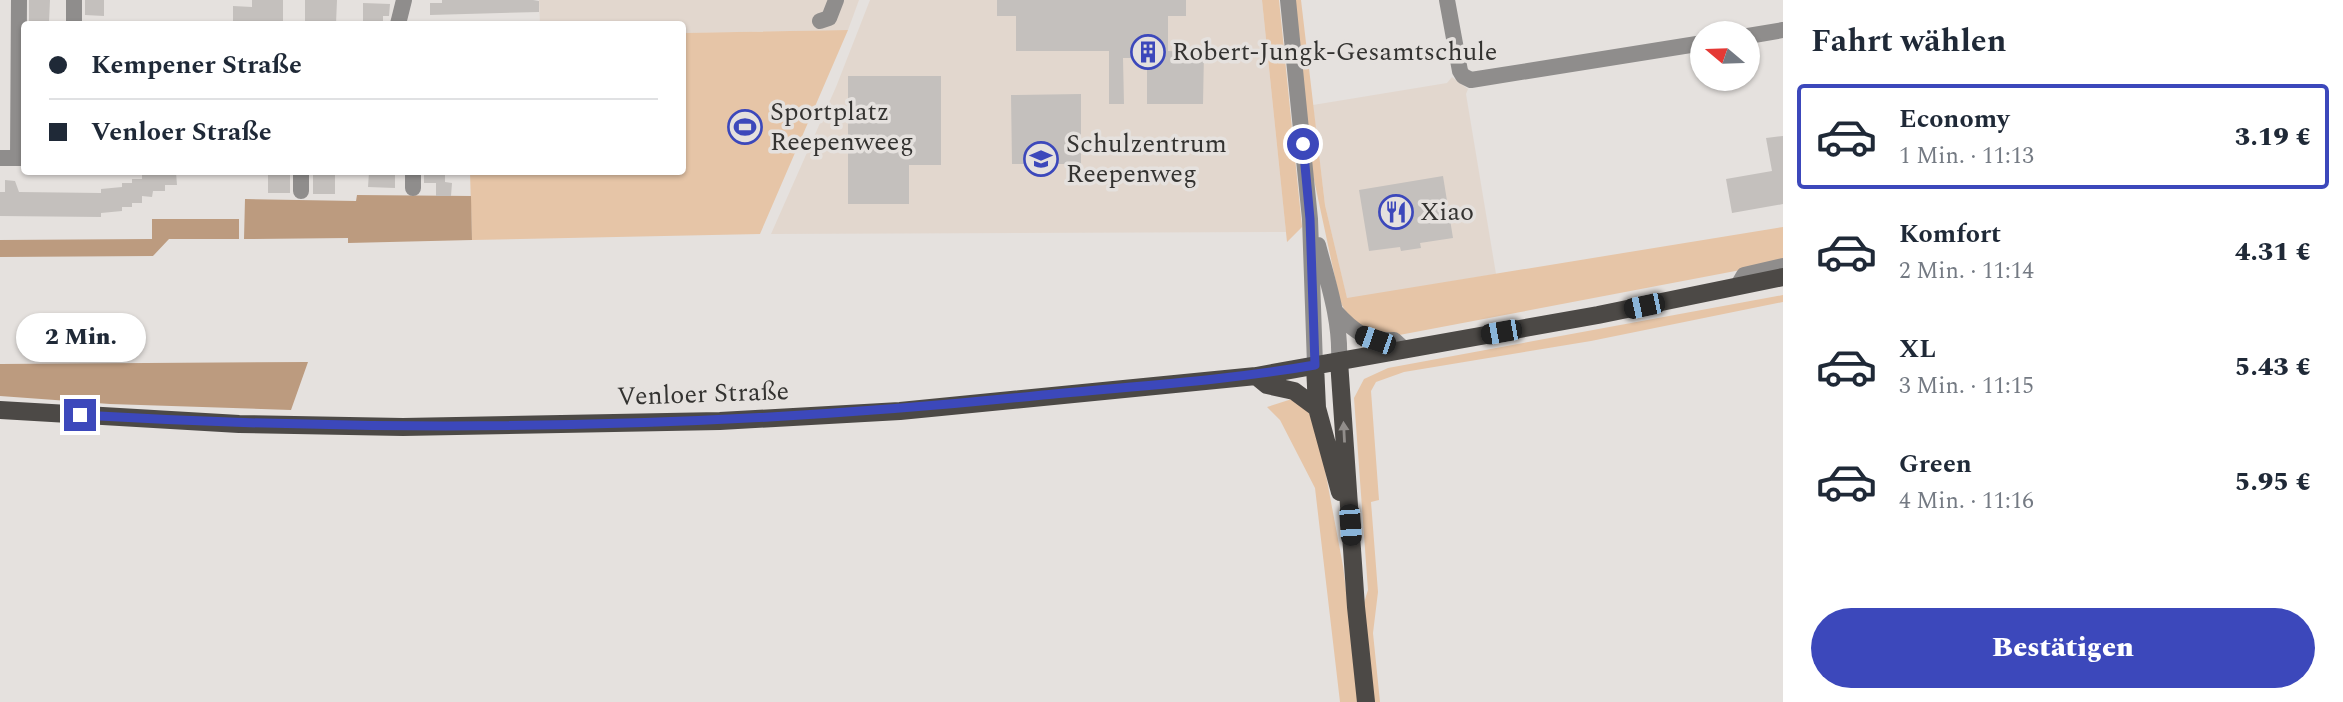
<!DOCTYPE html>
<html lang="de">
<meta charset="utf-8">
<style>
:root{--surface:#fff;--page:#f2f2f3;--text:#1f2937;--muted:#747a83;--line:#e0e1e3;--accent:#3c48bb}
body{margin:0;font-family:Spectral,serif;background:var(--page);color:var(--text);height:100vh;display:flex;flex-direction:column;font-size:26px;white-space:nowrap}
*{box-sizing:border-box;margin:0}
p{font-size:23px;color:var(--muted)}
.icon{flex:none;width:38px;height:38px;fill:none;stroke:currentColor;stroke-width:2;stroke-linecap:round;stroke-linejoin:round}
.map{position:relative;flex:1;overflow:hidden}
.drawer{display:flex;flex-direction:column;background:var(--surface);width:560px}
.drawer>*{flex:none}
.top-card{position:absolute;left:21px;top:21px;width:665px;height:154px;border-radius:7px;box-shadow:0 2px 5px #0004;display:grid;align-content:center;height:154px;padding:0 28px;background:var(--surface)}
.needle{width:46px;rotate:289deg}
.buttons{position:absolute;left:1690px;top:21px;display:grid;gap:14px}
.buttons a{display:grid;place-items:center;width:70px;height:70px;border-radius:50%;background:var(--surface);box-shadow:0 2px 5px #0004;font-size:35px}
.end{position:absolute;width:32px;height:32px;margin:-16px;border:9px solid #3c48bb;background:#fff;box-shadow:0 0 0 4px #fff}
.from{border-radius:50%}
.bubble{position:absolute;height:49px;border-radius:24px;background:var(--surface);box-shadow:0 2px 5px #0004;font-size:23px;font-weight:800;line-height:49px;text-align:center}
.car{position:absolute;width:21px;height:42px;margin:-21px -10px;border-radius:9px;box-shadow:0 0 5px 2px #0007;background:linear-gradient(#222 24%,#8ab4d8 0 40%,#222 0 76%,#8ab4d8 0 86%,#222 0)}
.top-card b{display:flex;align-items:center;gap:24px;height:66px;font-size:26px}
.top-card b+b{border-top:2px solid var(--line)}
.top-card i{width:18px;height:18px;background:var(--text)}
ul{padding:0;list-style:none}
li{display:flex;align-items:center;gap:21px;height:105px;margin:0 14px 10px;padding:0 14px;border:4px solid transparent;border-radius:7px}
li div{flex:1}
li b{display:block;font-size:26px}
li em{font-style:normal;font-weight:800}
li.on{border-color:var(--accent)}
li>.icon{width:63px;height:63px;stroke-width:1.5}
h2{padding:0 28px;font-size:32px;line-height:84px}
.button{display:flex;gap:14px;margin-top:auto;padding:14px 28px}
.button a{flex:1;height:80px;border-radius:42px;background:var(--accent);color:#fff;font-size:28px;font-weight:800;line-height:80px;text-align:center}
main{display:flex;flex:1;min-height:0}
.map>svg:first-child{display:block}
.built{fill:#e2d7ce}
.green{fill:#e6c5a7}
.forest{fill:#bc9b7f}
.building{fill:#c4c0bd}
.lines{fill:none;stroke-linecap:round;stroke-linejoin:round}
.minor{stroke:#8f8d8c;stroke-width:16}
.major{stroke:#4c4946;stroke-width:18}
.oneway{fill:#918d8a}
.route{stroke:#3c48bb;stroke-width:9}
.labels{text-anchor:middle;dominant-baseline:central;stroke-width:7;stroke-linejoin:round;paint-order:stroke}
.poi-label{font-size:26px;fill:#343331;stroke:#e5e1de;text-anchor:start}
.street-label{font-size:26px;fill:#343331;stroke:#e5e1de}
</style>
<main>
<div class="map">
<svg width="1783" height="702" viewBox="0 0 1783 702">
<rect width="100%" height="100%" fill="#e5e1de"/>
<path class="built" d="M539,0H859L848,30L683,33L682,24H540Z
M870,0H1262L1286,232L771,234L836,87Z
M1452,77L1468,89L1466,94L1496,274L1347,299L1325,205L1313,105L1447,83Z"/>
<path class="green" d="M1262,0H1279L1302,227L1287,242Z
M1293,0H1301L1325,205L1347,298L1783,227V262L1394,336C1369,336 1350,324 1340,301L1313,175Z
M848,30L760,234L472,240L470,172H682L683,33Z
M1783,295V302L1591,341L1404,372L1376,382L1371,391L1379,500L1371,502L1378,592L1373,633L1380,702H1372L1362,609L1368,590L1354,398L1364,379L1388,368Z
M1295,398L1306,408L1317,427L1343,566L1360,702H1340L1315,488L1280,420L1267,407Z"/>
<path class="forest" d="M357,195L471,196L472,240L348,243V238L244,239L245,199L356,201Z
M152,219H239V239H169L153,256L0,257V240L152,239Z
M308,362L291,410L110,404L0,396V364Z"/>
<path class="building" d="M29,0H50L49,22H29Z
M85,0H104V16L85,15Z
M252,0H283V24H233V6L252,7Z
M305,0H337L336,24H305Z
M442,0H533L539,1V12L430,15V3H442Z
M997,0H1186V16H1168V51L1204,52L1203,104H1147V58H1123L1124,104H1109V51H1016V16H997Z
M363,3L390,4L389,16H383V24H363Z
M848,76H941V165H909V204H848Z
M1081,94V164H1012L1011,95Z
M1783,136V204L1732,213L1726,179L1772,171L1766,138Z
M142,172H176L177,185H165V191H153L152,197L142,196V203H132V207H122V211L101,213V217L0,216V192H5V180L15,181L19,192L101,193V189L122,187V183H132V179H142Z
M268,172H290V193H268Z
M313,172H335V194H313Z
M369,172H395V188L368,187Z
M424,172H445V182L452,183L451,196H436V183H424Z
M1443,176L1453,238L1420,243L1421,248L1401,251L1400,247L1369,251L1359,190Z"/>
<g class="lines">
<path class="minor" d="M1288,0L1310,219L1315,365
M1447,0L1460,71L1463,76L1471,80L1703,43
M820,21L829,18L836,0
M74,24V0
M398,24L404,0
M1748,36L1783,30
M18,157L19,0
M0,158H24
M413,188V172
M301,191V172
M1318,245C1328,283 1341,321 1339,361
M1737,287L1744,275L1783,266
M1336,312C1353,331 1368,342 1394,340L1404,349"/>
<path class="major" d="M1339,361L1356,607L1366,702
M1315,365L1317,408L1340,492
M1256,376L1267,385L1294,391L1317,408
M0,410L239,424L403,427L720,421L900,411L1256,376L1598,315L1783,277"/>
</g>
<defs><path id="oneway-solid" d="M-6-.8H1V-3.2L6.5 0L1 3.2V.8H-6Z" transform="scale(1.75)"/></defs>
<use class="oneway" href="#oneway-solid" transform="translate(1344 432) rotate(-93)"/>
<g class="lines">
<path class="route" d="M80,415C403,434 721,429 1043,395C1134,386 1224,381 1315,365L1310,219L1303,144"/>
</g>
<defs>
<g id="building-ring" transform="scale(1.75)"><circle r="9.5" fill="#e5e1de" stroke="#3c48bb" stroke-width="1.5"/><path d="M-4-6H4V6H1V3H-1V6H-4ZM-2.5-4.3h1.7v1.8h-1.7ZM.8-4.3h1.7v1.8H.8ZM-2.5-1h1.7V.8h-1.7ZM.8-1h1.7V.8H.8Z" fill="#3c48bb"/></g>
<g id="stadium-ring" transform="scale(1.75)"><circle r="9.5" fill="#e5e1de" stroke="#3c48bb" stroke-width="1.5"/><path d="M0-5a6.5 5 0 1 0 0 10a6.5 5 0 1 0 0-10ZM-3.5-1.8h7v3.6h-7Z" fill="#3c48bb"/></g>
<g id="school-ring" transform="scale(1.75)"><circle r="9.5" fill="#e5e1de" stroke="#3c48bb" stroke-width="1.5"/><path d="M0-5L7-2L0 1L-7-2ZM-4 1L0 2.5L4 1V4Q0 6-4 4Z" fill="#3c48bb"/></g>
<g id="restaurant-ring" transform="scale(1.75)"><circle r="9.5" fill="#e5e1de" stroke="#3c48bb" stroke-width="1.5"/><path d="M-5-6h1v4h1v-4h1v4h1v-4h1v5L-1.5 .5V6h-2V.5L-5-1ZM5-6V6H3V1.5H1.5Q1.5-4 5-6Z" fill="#3c48bb"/></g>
</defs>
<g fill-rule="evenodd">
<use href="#building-ring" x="1148" y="52"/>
<use href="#stadium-ring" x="745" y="127"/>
<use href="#school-ring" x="1041" y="159"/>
<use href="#restaurant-ring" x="1396" y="212"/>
</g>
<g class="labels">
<g class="poi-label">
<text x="1172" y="52">Robert-Jungk-Gesamtschule</text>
<text x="770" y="112">Sportplatz<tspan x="770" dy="30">Reepenweeg</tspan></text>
<text x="1066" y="144">Schulzentrum<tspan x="1066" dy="30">Reepenweg</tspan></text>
<text x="1420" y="212">Xiao</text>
</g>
<g class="street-label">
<text transform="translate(703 394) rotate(-2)">Venloer Straße</text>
</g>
</g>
</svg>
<div class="buttons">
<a><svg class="needle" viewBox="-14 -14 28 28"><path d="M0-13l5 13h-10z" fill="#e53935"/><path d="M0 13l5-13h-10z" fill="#747a83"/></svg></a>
</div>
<i class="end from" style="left:1303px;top:144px"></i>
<i class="end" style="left:80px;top:415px"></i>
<div class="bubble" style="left:16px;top:313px;width:130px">2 Min.</div>
<i class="car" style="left:1644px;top:306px;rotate:258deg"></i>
<i class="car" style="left:1501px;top:332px;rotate:260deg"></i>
<i class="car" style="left:1375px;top:340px;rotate:289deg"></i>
<i class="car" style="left:1350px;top:525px;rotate:176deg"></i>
<div class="top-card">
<b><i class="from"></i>Kempener Straße</b>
<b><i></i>Venloer Straße</b>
</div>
</div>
<section class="drawer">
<h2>Fahrt wählen</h2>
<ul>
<li class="on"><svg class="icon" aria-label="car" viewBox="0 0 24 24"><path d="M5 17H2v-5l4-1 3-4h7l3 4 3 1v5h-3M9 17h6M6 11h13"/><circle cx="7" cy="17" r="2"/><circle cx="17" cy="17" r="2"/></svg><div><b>Economy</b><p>1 Min. · 11:13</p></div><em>3.19 €</em></li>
<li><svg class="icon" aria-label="car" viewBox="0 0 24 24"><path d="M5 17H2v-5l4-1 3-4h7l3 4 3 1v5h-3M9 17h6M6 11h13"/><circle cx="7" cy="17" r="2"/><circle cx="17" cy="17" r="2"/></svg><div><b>Komfort</b><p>2 Min. · 11:14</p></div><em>4.31 €</em></li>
<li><svg class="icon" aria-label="car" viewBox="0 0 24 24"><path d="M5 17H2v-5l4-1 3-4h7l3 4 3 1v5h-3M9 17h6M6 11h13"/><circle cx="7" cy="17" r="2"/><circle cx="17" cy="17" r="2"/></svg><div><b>XL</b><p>3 Min. · 11:15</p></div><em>5.43 €</em></li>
<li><svg class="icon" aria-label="car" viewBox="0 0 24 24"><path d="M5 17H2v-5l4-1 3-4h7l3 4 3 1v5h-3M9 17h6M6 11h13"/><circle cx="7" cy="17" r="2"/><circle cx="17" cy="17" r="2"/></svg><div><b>Green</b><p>4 Min. · 11:16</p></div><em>5.95 €</em></li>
</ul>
<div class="button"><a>Bestätigen</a></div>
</section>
</main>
